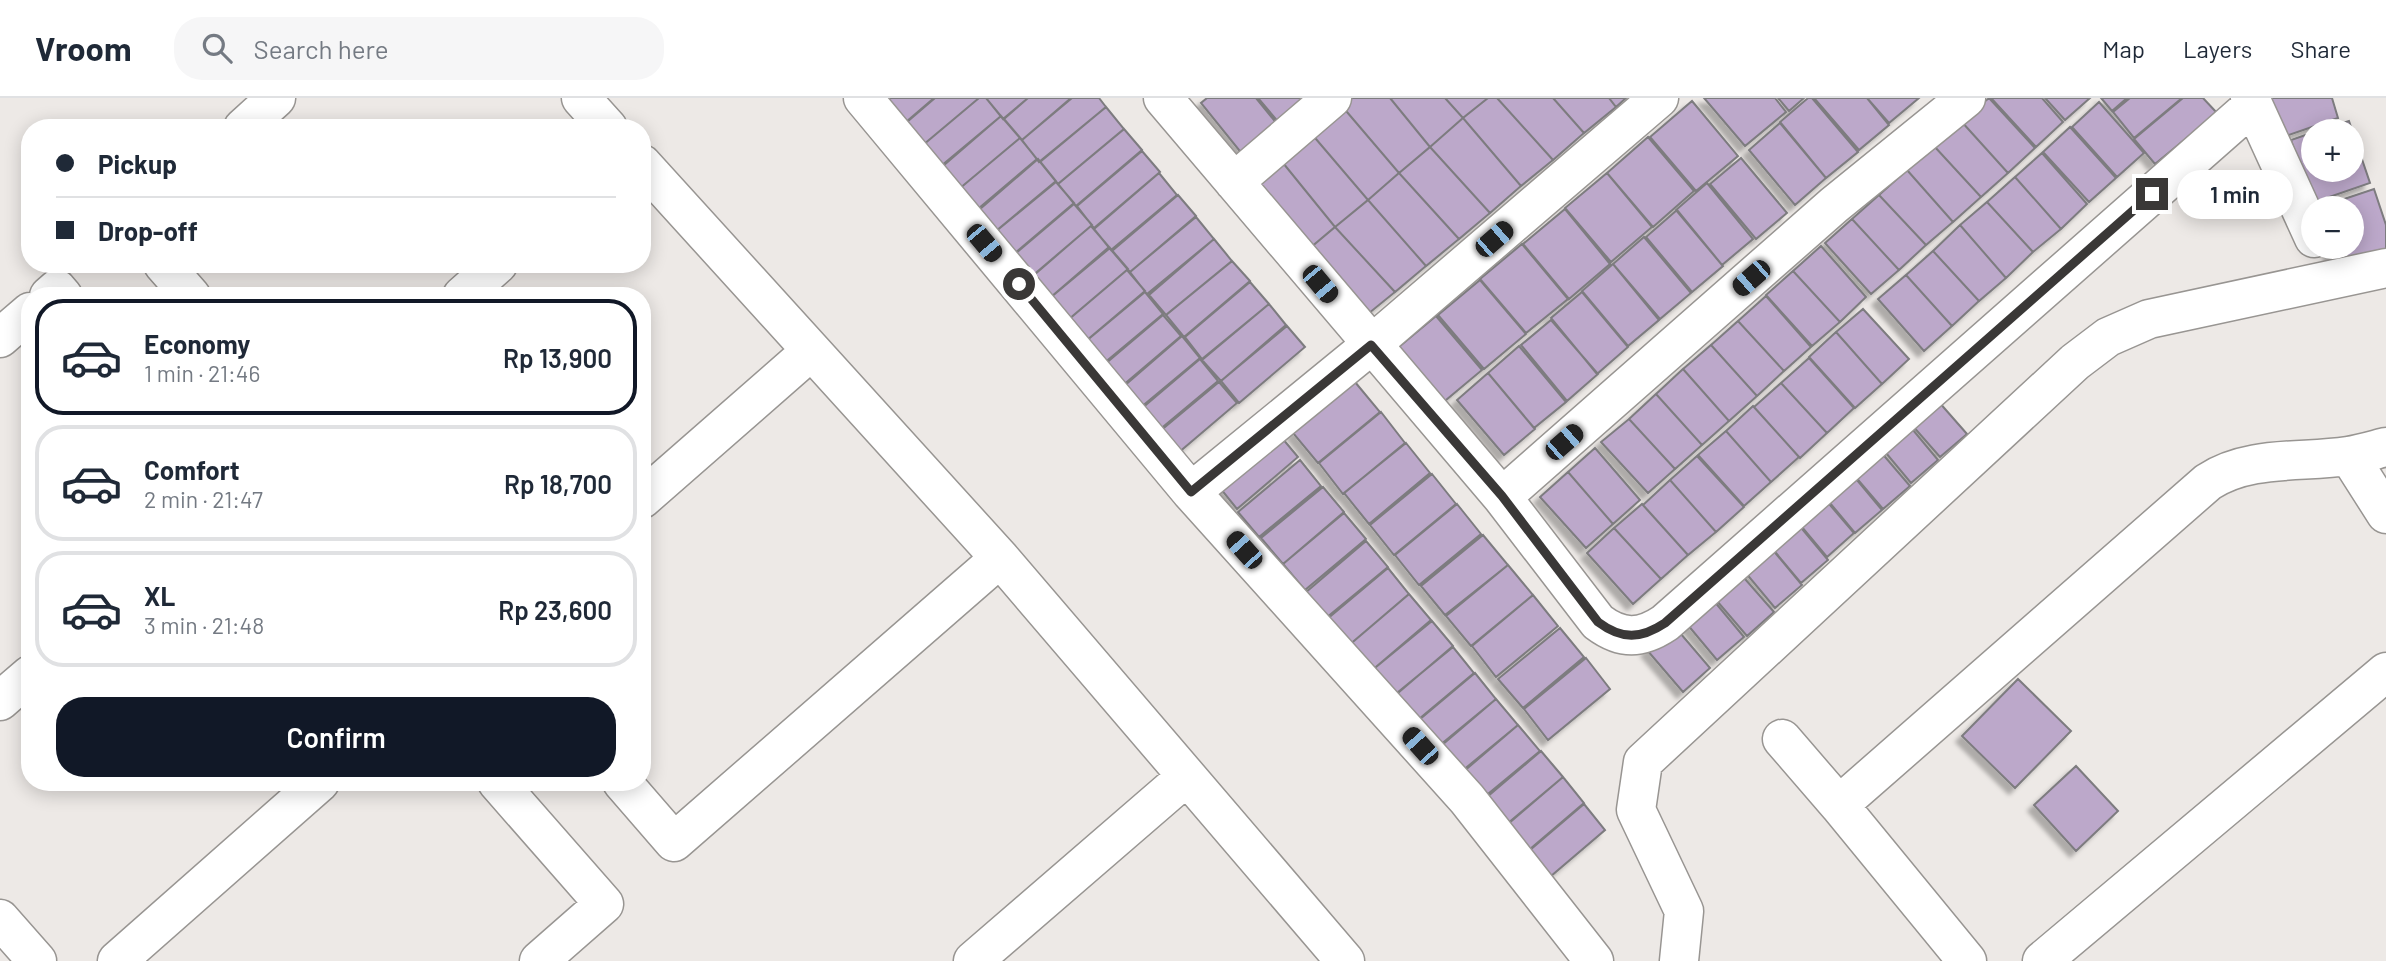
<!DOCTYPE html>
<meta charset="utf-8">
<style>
:root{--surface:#fff;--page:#f6f6f7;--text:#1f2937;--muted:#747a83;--line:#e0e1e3;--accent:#111827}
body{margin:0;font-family:Barlow,sans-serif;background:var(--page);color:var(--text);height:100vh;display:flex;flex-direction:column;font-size:26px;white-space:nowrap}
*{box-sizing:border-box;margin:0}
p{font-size:23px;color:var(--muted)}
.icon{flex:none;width:38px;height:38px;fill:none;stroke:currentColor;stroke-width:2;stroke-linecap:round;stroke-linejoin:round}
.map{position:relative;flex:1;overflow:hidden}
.panel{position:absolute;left:21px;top:189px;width:630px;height:504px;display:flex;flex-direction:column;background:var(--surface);border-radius:28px;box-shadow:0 4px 18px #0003}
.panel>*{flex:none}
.banner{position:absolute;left:21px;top:21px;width:630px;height:154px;border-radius:28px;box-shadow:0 4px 18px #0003;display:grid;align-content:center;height:154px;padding:0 35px;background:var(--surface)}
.buttons{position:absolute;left:2301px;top:21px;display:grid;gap:14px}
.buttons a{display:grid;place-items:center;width:63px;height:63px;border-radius:50%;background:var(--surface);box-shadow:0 4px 18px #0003;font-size:35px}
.end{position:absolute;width:32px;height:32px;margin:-16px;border:9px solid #3a3837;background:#fff;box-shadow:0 0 0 4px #fff}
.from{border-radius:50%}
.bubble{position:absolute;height:49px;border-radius:24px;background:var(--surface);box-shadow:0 4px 18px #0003;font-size:23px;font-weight:600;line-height:49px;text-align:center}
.car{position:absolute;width:21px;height:42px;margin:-21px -10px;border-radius:9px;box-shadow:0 0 5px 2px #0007;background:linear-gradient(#222 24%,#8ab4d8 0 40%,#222 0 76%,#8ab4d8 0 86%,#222 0)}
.banner b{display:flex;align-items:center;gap:24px;height:66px;font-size:26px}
.banner b+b{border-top:2px solid var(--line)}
.banner i{width:18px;height:18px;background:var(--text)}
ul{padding:12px 0 0;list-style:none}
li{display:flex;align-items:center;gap:21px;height:116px;margin:0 14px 10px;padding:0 21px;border:4px solid var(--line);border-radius:28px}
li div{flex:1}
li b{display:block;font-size:26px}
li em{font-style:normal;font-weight:600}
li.active{border-color:var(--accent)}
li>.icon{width:63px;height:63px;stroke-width:1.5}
.cta{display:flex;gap:14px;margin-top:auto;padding:14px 35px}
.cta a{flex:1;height:80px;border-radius:28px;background:var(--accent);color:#fff;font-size:28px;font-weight:600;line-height:80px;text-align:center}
header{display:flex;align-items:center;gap:42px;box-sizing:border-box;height:98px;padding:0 35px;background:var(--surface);border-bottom:2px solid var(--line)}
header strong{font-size:33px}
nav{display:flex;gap:38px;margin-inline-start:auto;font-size:24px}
.search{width:490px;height:63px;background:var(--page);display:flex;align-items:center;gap:18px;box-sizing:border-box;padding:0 24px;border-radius:28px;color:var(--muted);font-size:26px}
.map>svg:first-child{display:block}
.building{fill:#bca8ca;stroke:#7d7b7f;stroke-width:2;filter:url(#shadow)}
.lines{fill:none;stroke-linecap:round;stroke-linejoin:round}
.street-casing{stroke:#989592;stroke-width:41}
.street{stroke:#fff;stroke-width:38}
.route{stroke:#3a3837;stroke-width:9}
</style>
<header>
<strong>Vroom</strong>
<div class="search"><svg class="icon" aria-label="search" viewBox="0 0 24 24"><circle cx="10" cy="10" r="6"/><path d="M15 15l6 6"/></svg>Search here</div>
<nav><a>Map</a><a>Layers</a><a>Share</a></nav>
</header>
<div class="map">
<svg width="2386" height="863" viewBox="0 0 2386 863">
<defs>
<filter id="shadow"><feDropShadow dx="-6" dy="6" stdDeviation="2" flood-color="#0004"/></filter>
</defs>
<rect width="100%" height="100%" fill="#ede9e6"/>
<path class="building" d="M891,0H934L899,30L881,8Z
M935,0H979L917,52L900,30Z
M979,0H986L1001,18L935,73L917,52Z
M986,0H1028L1003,21Z
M1028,0H1071L1022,42L1004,21Z
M1072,0H1099L1106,9L1039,64L1022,42Z
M1207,0H1256L1278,27L1243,57L1201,5Z
M1258,0H1311L1280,26Z
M1350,0H1390L1430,49L1399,75L1341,7Z
M1390,0H1445L1463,20L1430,49Z
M1445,0H1488L1463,20Z
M1488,0H1497L1553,62L1521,88L1463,20Z
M1497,0H1553L1584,35L1553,62Z
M1553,0H1609L1616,9L1584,35Z
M1609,0H1626L1616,9Z
M1704,0H1775L1786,14L1745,48Z
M1778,0H1804L1789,13Z
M1808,0H1812L1858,54L1826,80L1780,24Z
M1814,0H1867L1889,27L1859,52Z
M1867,0H1919L1889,25Z
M1989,0L2035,50L2008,75L1961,23Z
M1991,0H2042L2063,24L2036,49Z
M2045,0H2090L2065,22Z
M2101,0H2127L2112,13Z
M2130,0H2182L2134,40L2113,14Z
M2183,0H2203L2217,15L2155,66L2134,41Z
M2266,0H2332L2338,20L2280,40Z
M1692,3L1738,58L1696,93L1650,39Z
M2099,4L2144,55L2117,79L2072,29Z
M1341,7L1399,75L1368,102L1310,34Z
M1106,9L1124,31L1058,86L1040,64Z
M1001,18L1020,40L953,96L936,74Z
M1463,20L1521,88L1490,115L1430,49Z
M1961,23L2008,75L1981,99L1934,48Z
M2349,23L2370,85L2312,105L2291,42L2314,34V72H2352V33H2317Z
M1780,25L1826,80L1795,107L1749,52Z
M2070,29L2116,80L2089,104L2043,54Z
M1124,31L1142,52L1076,108L1058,86Z
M1310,34L1368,102L1335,129L1279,60Z
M1648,39L1694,93L1653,129L1607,75Z
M1020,40L1037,61L972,116L953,96Z
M1934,48L1981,99L1953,124L1907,72Z
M1430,49L1490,115L1459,141L1399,75Z
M1142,53L1160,74L1094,130L1077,108Z
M2042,55L2087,106L2061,131L2015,79Z
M1279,60L1335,129L1304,155L1247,87Z
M1741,60L1787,115L1756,141L1710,86Z
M1038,61L1056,83L990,138L972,118Z
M1907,72L1953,124L1926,147L1879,97Z
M1159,75L1177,97L1111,152L1094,131Z
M1399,75L1459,141L1426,168L1368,102Z
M1607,75L1652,129L1611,164L1565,110Z
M2015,79L2061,131L2033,154L1987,104Z
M1056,84L1074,105L1008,161L989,139Z
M1707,85L1753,141L1722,167L1676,112Z
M2374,91L2386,127V156L2336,173L2328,149H2352V110H2317Z
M1178,97L1196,118L1130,174L1112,153Z
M1879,97L1926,147L1899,172L1852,121Z
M1368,102L1426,168L1395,194L1335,129Z
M1987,104L2033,154L2006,180L1960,127Z
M1074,106L1092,127L1027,183L1008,162Z
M1565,111L1610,166L1569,201L1523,146Z
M1677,112L1723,168L1692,194L1646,139Z
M1196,119L1214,141L1147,196L1130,174Z
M1852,121L1899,172L1871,196L1825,145Z
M1960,127L2006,180L1979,203L1933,153Z
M1091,128L1109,149L1044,205L1025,184Z
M1335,129L1395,194L1363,220L1304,155Z
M1644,139L1691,195L1660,221L1613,166Z
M1214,141L1232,163L1166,217L1149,197Z
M1522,146L1568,201L1526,235L1480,181Z
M1821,148L1866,199L1840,224L1793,173Z
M1110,150L1128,171L1062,227L1044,205Z
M1933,153L1979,203L1952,228L1906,177Z
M1232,163L1250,183L1184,239L1166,217Z
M1613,166L1659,222L1628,248L1582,193Z
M1127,172L1145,193L1080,248L1061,228Z
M1793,173L1840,224L1812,248L1766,197Z
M1906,177L1952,228L1924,253L1878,201Z
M1480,182L1526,236L1484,271L1438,217Z
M1250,184L1269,206L1202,261L1185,239Z
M1145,194L1163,216L1097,271L1079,249Z
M1582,194L1628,249L1597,276L1551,220Z
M1766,198L1811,249L1784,273L1738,223Z
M1269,206L1286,227L1221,283L1202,262Z
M1863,211L1909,261L1882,286L1836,234Z
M1163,217L1181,238L1115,294L1098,272Z
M1436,218L1482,272L1440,307L1394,253Z
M1551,222L1598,276L1567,303L1521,247Z
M1738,223L1784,273L1757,298L1711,247Z
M1287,228L1305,249L1239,305L1221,283Z
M1836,234L1882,286L1855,310L1809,259Z
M1182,238L1200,260L1134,315L1116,295Z
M1711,247L1757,298L1729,323L1683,271Z
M1519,248L1566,304L1534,330L1488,275Z
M1809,260L1854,310L1827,335L1781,285Z
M1200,261L1218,283L1152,338L1134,317Z
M1683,271L1729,323L1702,347L1656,296Z
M1488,275L1535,331L1504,357L1457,302Z
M1219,284L1237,305L1171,361L1153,339Z
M1355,284L1380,314L1318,365L1293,335Z
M1781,285L1827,335L1800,360L1754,309Z
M1931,295L1967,336L1940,359L1904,318Z
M1656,296L1702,347L1675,371L1629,321Z
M1753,308L1799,359L1771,384L1726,333Z
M1381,314L1405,345L1343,396L1319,365Z
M1903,320L1938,362L1911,385L1876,343Z
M1629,321L1675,371L1648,395L1601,344Z
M1726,333L1771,384L1744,408L1698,357Z
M1277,334L1298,359L1237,411L1216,385Z
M1406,345L1430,375L1369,426L1344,395Z
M1874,346L1910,388L1883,411L1847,369Z
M1595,350L1640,402L1613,426L1568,374Z
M1697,358L1744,409L1716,434L1670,382Z
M1300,362L1321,388L1259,439L1238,414Z
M1847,370L1882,412L1855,435L1820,393Z
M1568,374L1613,426L1586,450L1540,399Z
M1432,376L1456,406L1394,457L1370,427Z
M1670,382L1716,434L1688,457L1643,407Z
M1323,389L1344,414L1283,466L1261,440Z
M1818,393L1854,435L1827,459L1791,416Z
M1457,406L1481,436L1419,487L1395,457Z
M1642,406L1688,457L1661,481L1614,430Z
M1344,415L1366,441L1305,492L1283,466Z
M1793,420L1828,462L1801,485L1766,443Z
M1614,430L1661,481L1633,506L1587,455Z
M1483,437L1508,467L1445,517L1421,488Z
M1366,443L1388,469L1326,520L1305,495Z
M1767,445L1802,487L1775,510L1740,468Z
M1508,467L1533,497L1471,548L1446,518Z
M1388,470L1409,496L1348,548L1326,522Z
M1738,473L1774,514L1747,538L1711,496Z
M1409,496L1431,522L1370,574L1348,548Z
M1533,497L1558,528L1496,579L1472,548Z
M1709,497L1744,539L1717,562L1682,520Z
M1432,523L1453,548L1392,600L1370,574Z
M1675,529L1710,570L1683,594L1647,552Z
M1560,530L1584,559L1523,610L1498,581Z
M1453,549L1474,575L1413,626L1391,600Z
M1586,560L1610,591L1548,642L1524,611Z
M1475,575L1496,601L1434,652L1413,627Z
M2018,581L2071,633L2015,690L1962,638Z
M1496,601L1518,627L1456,678L1435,653Z
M1518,627L1540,653L1477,705L1456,680Z
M1541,653L1563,679L1501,731L1480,705Z
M2076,668L2118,713L2076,753L2034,707Z
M1563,679L1584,705L1523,757L1501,732Z
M1584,706L1605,732L1544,784L1523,758Z"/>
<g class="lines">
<g class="street-casing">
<path id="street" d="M581,0L608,30
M863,0L1191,394L1467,701L1594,863
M1163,0L1502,399L1598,524C1622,542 1641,541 1665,525L2253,7
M2250,0L2314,140
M243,30L276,0
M642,66L1000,460L1345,863
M1234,84L1332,0
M163,166L191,198
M49,198L57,191L63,198
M462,198L498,166
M0,240L30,214
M2349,358L2386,416
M1191,394L1371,247L1659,0
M1502,399L1834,107L1966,0
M642,401L811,253
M0,603L30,577
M1782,641L1839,707
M497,684L604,806L539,863
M622,684L674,744L1000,460
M0,821L37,863
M117,863L320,684
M973,863L1186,679
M1679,863L1684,813L1636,712L1643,664L2075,264L2108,239L2149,221L2386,170
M1967,863L1839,707L2208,384C2249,357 2302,365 2348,358C2361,356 2374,352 2386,349
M2042,863L2386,574"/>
</g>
<use href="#street" class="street"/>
</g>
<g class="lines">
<path class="route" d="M1019,186L1191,394L1371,247L1502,398L1598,524C1622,542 1641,541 1665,525L2152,96"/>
</g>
</svg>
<div class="buttons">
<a>+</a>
<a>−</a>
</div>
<i class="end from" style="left:1019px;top:186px"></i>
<i class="end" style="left:2152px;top:96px"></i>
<div class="bubble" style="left:2177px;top:72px;width:116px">1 min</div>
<i class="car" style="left:1494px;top:141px;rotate:49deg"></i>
<i class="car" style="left:984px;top:145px;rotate:140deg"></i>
<i class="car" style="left:1751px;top:180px;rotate:229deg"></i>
<i class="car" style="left:1320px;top:186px;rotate:140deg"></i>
<i class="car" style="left:1564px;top:344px;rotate:49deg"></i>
<i class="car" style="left:1244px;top:452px;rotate:318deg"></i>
<i class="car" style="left:1420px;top:648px;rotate:318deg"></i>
<div class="banner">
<b><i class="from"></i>Pickup</b>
<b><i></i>Drop-off</b>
</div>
<section class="panel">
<ul>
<li class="active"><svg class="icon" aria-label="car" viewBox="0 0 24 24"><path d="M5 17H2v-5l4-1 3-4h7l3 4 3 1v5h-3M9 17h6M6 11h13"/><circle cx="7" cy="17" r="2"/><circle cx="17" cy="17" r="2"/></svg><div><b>Economy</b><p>1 min · 21:46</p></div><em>Rp 13,900</em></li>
<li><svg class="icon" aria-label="car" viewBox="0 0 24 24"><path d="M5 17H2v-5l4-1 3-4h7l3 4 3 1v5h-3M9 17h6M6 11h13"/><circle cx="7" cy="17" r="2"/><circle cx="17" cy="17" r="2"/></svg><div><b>Comfort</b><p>2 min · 21:47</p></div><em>Rp 18,700</em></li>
<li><svg class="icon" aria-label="car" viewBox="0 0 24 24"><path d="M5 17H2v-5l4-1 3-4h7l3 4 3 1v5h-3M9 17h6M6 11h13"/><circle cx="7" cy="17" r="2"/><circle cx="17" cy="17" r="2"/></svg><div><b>XL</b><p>3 min · 21:48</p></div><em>Rp 23,600</em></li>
</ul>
<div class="cta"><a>Confirm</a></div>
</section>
</div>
